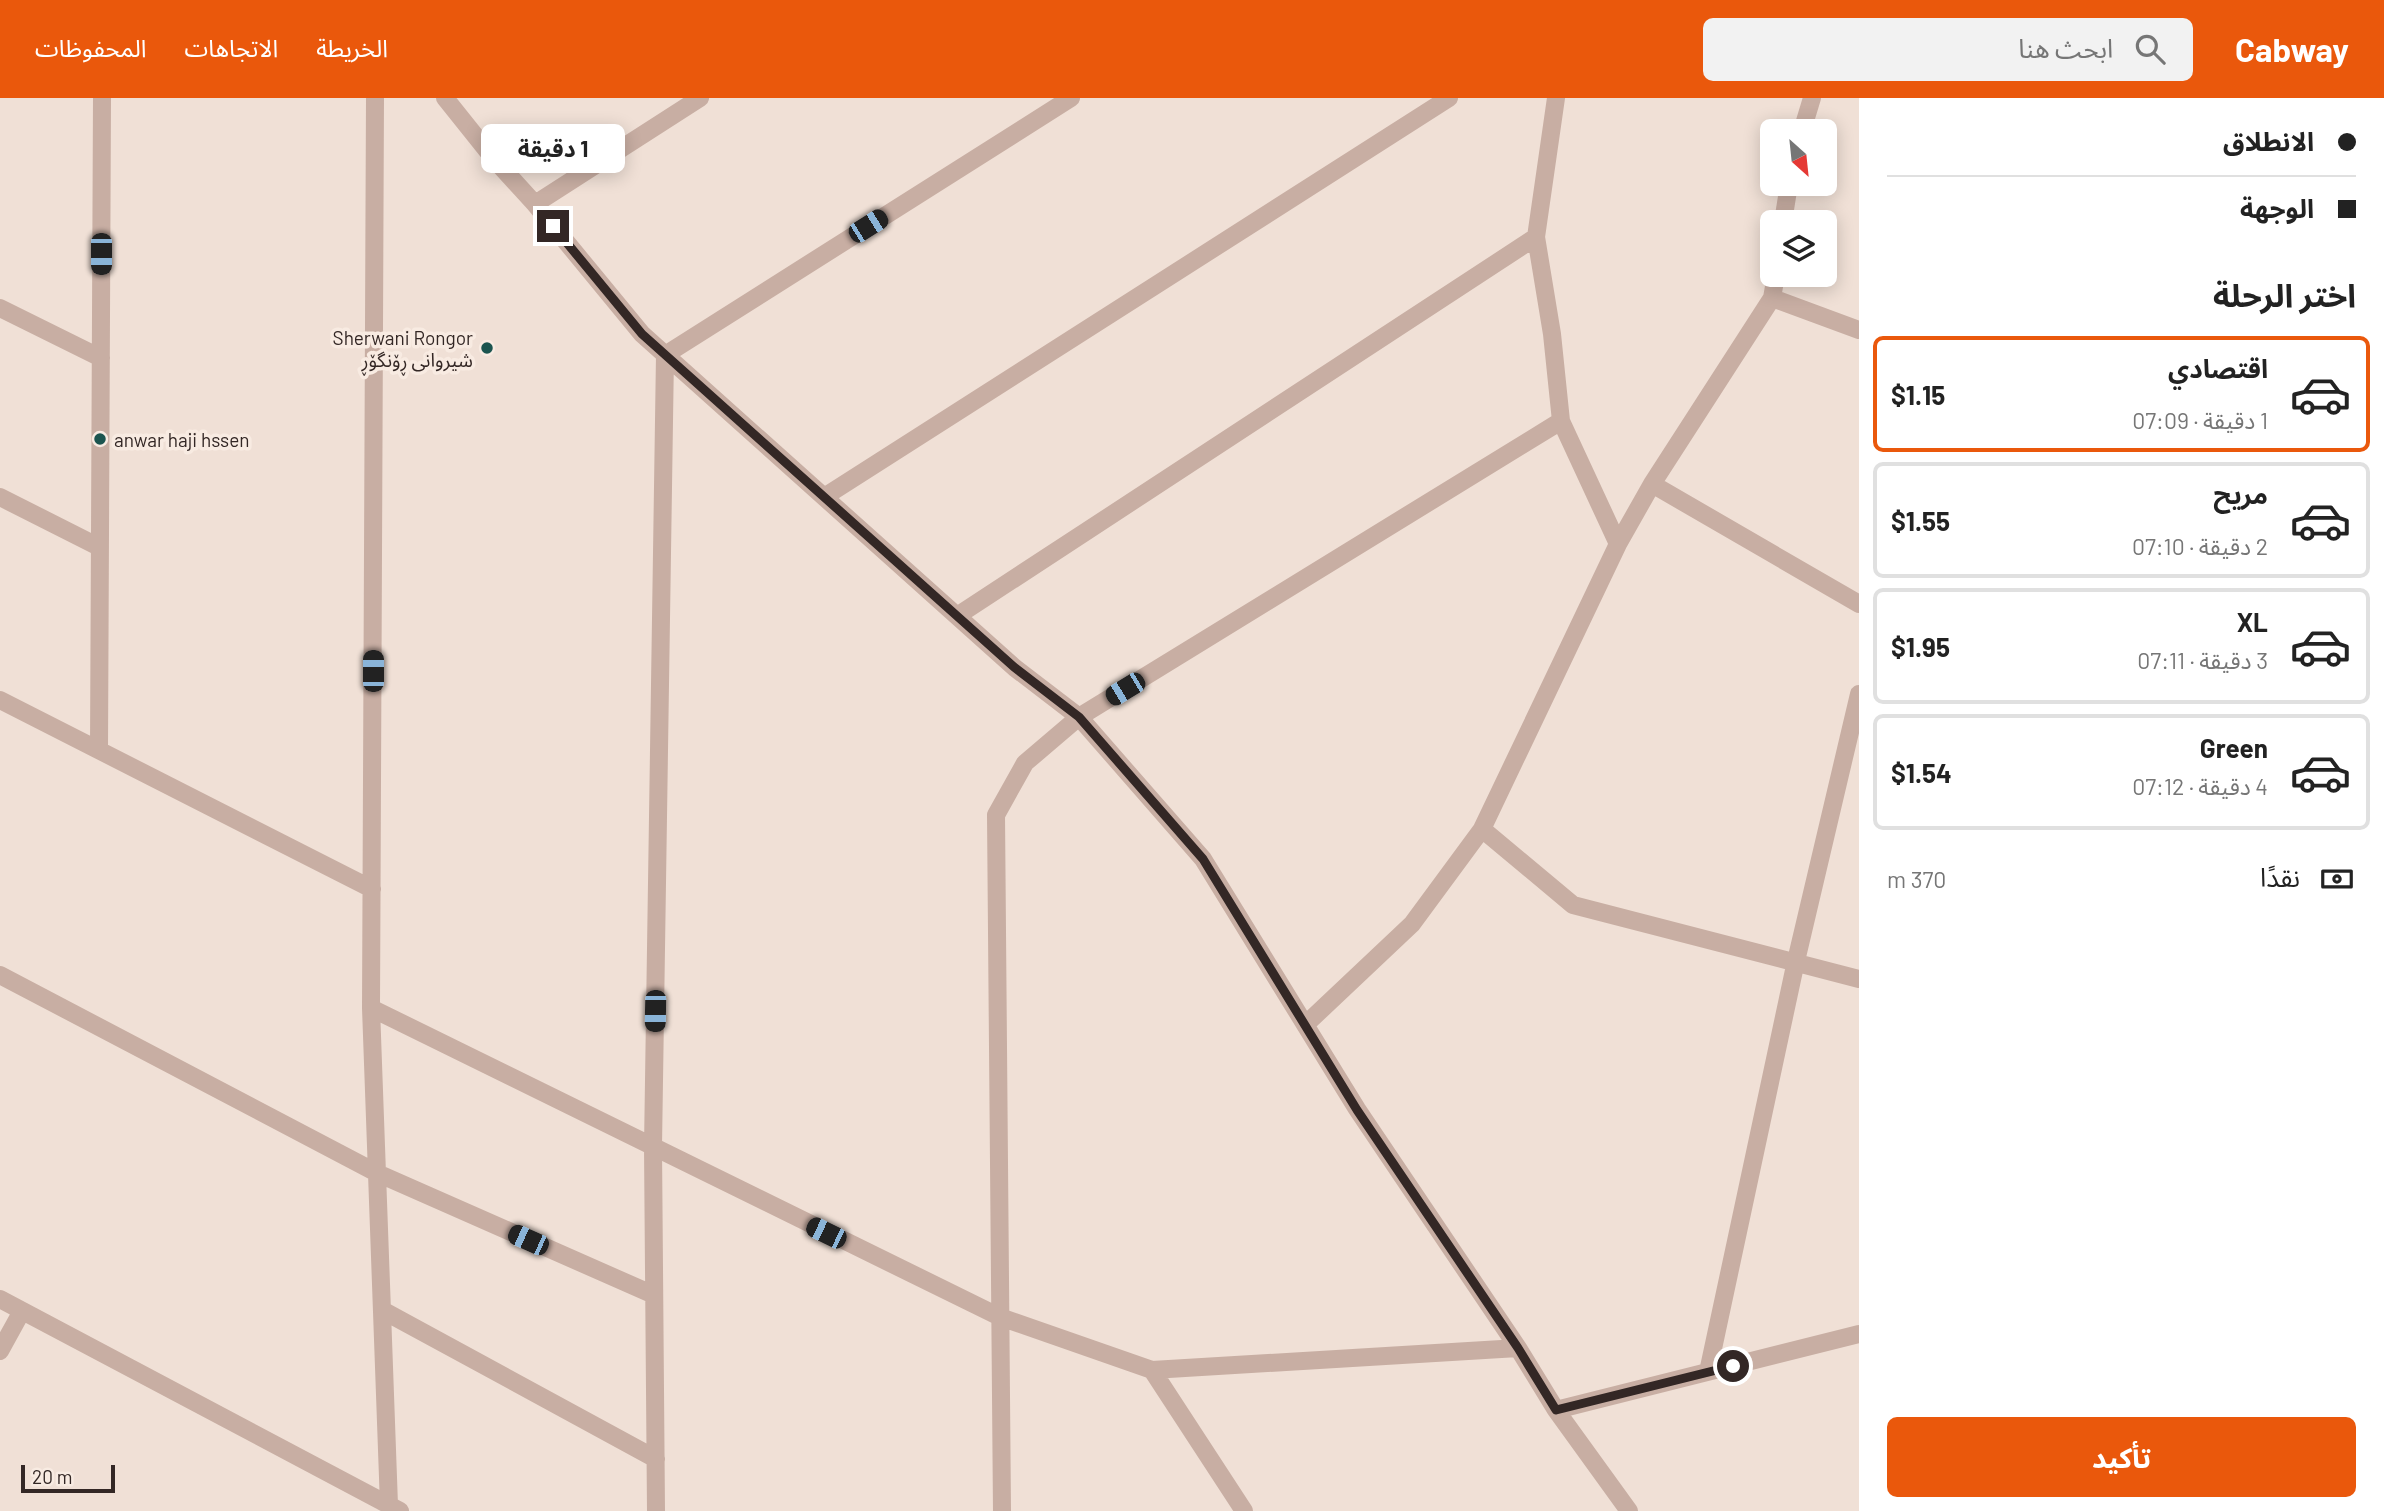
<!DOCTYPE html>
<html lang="ar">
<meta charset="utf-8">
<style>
:root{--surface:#fff;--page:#f2f2f2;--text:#222;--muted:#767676;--line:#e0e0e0;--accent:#ea580c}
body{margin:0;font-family:Barlow,"Noto Sans Arabic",sans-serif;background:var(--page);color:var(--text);direction:rtl;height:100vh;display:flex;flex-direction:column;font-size:26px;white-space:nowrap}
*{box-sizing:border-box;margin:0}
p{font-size:23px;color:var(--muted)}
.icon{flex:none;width:38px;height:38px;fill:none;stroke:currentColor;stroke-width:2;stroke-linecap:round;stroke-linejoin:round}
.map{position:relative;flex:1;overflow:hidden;direction:ltr}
.details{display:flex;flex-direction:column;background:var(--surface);width:525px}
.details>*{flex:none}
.guide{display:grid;align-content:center;height:154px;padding:0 28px;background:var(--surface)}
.needle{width:46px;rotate:153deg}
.fabs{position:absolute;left:1760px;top:21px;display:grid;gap:14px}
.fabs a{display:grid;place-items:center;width:77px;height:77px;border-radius:10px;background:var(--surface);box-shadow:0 4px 18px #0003;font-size:35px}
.scale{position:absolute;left:21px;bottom:18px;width:94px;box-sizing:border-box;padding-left:7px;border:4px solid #332725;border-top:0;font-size:19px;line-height:24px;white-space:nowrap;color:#332725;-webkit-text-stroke:5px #f8ebe2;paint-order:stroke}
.end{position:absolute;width:32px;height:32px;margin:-16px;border:9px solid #332725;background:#fff;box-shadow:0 0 0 4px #fff}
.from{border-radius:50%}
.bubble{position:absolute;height:49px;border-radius:10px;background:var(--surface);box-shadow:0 4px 18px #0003;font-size:23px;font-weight:700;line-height:49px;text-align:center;direction:rtl}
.car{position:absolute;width:21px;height:42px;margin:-21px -10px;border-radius:9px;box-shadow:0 0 5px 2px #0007;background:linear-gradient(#222 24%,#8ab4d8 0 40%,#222 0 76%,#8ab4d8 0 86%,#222 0)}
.guide b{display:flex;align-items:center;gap:24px;height:66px;font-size:26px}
.guide b+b{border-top:2px solid var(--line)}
.guide i{width:18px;height:18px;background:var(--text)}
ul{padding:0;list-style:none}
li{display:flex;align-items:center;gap:21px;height:116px;margin:0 14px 10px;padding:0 14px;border:4px solid var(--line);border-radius:10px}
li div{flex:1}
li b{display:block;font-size:26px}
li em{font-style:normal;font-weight:700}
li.on{border-color:var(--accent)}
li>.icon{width:63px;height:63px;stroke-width:1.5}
h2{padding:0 28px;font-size:32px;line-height:84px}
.pay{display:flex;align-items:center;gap:18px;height:77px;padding:0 28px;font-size:26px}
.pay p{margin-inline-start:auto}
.button{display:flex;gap:14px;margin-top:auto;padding:14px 28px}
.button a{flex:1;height:80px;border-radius:10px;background:var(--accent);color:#fff;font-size:28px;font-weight:700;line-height:80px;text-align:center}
header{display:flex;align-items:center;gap:42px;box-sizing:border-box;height:98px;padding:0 35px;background:var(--accent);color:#fff}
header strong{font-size:33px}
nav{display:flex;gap:38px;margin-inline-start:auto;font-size:24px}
.search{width:490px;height:63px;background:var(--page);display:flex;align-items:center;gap:18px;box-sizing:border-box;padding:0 24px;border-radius:10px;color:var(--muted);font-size:26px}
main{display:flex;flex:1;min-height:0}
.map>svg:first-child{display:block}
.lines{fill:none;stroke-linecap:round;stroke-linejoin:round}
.minor{stroke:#c8aea3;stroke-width:18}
.route{stroke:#332725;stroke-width:9}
.poi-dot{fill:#1b544f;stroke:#f8ebe2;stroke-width:2.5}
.labels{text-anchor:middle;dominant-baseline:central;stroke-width:7;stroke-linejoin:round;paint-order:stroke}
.poi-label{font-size:19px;fill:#332725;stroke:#f8ebe2;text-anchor:end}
</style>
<header>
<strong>Cabway</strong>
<div class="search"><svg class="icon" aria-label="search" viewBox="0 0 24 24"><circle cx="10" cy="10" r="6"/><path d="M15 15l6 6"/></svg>ابحث هنا</div>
<nav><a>الخريطة</a><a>الاتجاهات</a><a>المحفوظات</a></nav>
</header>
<main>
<section class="details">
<div class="guide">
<b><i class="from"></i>الانطلاق</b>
<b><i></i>الوجهة</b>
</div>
<h2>اختر الرحلة</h2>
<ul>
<li class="on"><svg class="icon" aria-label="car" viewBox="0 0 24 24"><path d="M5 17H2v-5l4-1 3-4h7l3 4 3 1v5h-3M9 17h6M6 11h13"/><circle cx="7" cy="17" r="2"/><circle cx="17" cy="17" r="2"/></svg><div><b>اقتصادي</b><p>1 دقيقة · 07:09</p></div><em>$1.15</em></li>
<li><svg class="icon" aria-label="car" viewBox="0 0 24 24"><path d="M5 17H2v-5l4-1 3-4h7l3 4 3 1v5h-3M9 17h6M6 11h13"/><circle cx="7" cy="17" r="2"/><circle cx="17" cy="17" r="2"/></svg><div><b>مريح</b><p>2 دقيقة · 07:10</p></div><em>$1.55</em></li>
<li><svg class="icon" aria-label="car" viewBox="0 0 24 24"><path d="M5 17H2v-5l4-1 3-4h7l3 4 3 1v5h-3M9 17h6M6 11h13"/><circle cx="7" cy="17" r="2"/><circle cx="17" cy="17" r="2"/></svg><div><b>XL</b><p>3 دقيقة · 07:11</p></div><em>$1.95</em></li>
<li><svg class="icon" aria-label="car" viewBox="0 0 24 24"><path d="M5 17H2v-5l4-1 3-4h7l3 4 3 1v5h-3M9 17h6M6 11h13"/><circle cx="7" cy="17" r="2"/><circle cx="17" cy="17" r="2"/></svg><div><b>Green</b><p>4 دقيقة · 07:12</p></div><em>$1.54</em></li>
</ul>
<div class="pay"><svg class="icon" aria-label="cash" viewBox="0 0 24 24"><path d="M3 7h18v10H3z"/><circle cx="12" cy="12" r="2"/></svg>نقدًا<p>370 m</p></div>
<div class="button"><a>تأكيد</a></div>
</section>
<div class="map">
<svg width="1859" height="1413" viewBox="0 0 1859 1413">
<rect width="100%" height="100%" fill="#f0e0d6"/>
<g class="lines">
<path class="minor" d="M375,0L371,910L389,1407
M445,0L493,60L535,106L642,236L1015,570L1079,619L1203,761L1357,1011L1518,1250L1556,1312L1629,1413
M1556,0L1536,139L1552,236L1561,323L1618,446
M1802,33L1812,0
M535,106L700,0
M1783,124L1789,86
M1772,200L1776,177
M0,210L101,260
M1652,386L1859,506
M0,399L99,449
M824,399L1449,0
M957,518L1536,139
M0,602L372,791
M99,652L102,0
M1482,731L1573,807L1859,881
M0,877L377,1075L654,1197
M371,910L1000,1219L1152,1272L1244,1413
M1305,927L1412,826L1482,731L1618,446L1652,386L1772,200L1859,232
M0,1201L400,1413
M382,1212L656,1361
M0,1253L22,1213
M1152,1272L1518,1250
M1708,1274L1796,863L1859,596
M1556,1312L1859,1236
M656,1413L653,1049L665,257L1071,0
M1002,1413L996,717L1025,665L1079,619L1561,323"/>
</g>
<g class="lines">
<path class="route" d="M553,128L642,236L1014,569L1079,619L1203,761L1357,1012L1518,1250L1556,1312L1733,1268"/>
</g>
<g class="poi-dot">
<circle cx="487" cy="250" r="7"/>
<circle cx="100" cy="341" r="7"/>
</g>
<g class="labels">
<g class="poi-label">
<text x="473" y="239">Sherwani Rongor<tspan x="473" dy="22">شیروانی ڕۆنگۆڕ</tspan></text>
<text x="114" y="341" text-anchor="start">anwar haji hssen</text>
</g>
</g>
</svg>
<div class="fabs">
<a><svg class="needle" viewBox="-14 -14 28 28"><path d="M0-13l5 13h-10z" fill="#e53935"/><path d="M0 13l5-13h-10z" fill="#767676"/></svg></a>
<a><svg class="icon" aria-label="layers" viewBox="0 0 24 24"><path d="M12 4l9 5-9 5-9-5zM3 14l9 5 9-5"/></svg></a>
</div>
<div class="scale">20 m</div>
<i class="end from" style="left:1733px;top:1268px"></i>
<i class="end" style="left:553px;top:128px"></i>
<div class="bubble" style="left:481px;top:26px;width:144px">1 دقيقة</div>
<i class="car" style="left:868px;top:128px;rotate:58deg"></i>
<i class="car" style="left:101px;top:156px;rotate:180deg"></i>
<i class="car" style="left:373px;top:573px;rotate:0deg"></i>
<i class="car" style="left:1125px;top:591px;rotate:239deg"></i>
<i class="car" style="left:655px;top:913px;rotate:181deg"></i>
<i class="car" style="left:826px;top:1135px;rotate:296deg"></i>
<i class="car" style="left:528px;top:1142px;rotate:294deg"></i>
</div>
</main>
